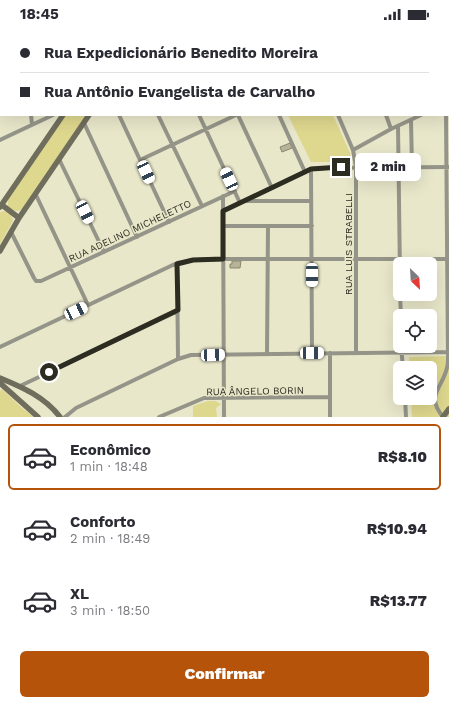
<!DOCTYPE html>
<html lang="pt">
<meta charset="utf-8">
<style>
:root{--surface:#fff;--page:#f2f2f3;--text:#2b2b33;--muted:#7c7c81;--line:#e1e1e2;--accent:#b45309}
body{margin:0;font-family:"Work Sans",sans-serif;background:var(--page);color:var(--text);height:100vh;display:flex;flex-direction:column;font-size:15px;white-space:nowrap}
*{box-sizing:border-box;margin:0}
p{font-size:13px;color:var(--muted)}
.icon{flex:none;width:22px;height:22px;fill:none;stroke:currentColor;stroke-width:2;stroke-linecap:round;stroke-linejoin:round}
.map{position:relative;height:389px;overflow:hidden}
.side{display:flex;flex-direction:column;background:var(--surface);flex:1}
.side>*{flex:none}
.guide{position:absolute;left:0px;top:0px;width:449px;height:88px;box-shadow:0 4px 16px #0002;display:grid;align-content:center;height:88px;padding:0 20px;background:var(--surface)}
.needle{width:26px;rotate:155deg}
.tools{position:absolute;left:393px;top:229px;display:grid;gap:8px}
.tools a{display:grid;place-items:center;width:44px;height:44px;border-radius:6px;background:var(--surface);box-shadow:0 4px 16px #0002;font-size:20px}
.end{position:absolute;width:18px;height:18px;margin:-9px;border:5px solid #2d2c21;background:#fff;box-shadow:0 0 0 2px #fff}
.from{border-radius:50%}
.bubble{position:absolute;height:28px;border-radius:6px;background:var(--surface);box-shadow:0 4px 16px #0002;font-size:13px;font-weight:800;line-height:28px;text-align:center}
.car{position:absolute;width:12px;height:24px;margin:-12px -6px;border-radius:5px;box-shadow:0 0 3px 1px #0007;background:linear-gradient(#fff 24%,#345 0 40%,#fff 0 76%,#345 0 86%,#fff 0)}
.guide b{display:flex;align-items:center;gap:14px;height:38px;font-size:15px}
.guide b+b{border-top:1px solid var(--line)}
.guide i{width:10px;height:10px;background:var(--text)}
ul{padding:7px 0 0;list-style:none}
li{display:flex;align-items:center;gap:12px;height:66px;margin:0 8px 6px;padding:0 12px;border:2px solid transparent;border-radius:6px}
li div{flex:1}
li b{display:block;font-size:15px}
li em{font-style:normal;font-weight:800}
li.active{border-color:var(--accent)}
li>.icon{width:36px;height:36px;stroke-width:1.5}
.action{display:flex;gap:8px;margin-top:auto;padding:8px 20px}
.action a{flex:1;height:46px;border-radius:6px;background:var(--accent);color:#fff;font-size:16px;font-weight:800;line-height:46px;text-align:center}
.status{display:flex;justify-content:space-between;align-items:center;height:28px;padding:0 20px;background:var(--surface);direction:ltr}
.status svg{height:11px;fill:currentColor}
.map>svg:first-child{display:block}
.green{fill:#ded78e}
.building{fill:#b6b498;stroke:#89866c}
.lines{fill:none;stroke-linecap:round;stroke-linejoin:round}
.street{stroke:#959488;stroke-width:4}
.secondary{stroke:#6f6d5c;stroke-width:5.5}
.route{stroke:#2d2c21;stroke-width:5}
.labels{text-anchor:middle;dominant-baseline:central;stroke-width:3;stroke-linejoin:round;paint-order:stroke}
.street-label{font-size:10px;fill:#2d2c21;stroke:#e9e7ca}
</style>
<div class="status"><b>18:45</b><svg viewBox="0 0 49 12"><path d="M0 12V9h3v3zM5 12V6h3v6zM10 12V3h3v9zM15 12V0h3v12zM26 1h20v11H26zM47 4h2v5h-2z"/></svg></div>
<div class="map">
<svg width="449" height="389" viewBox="0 0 449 389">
<rect width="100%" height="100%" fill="#e9e7ca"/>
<path class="green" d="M65,87H86L23,181C17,184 13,183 8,179V171Z
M288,87H333L350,125L351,134H311Z
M5,183L11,187L13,193L0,216V184Z
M449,328V389H412L411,370H430V340H409V329Z
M2,361L22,380L34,389H0V363Z
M208,373H215L221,376L216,380L217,389H193V378Z"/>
<path class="building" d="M290,115L292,120L282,124L280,119Z
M232,233H241L240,240H230V236H232Z"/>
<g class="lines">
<path class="street" d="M23,0V1
M61,0V1
M74,0V1
M115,0L116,1
M157,0L158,1
M197,0L198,1
M238,0V1
M300,0L301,1
M348,0L349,1
M429,0L430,1
M226,1L228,0
M448,75L449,74
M31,87L32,96
M119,87L169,194
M158,87L202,178
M199,87L240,175
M238,87L272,160
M279,87L305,144
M338,87L353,122L356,139V325
M386,87L391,101
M411,92L412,139
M84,95L137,209
M398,98L400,247
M0,112L53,87
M353,122L391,101L421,87
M59,131L104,224
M140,132L236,87
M311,141L312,325
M36,167L88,277
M223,168L224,389
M246,173H311
M223,183L311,141L326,140L449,139
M223,198H312
M11,204L34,250L36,253H41L235,163
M177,235L178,331
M400,266L401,288
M401,318L403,340
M0,319L177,235L193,232L223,231H449
M330,325V389
M267,326L268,198
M20,358L178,283
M405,370L406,389
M65,389L76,380L178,331L191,327L449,324
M159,389L204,370L330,369
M443,389C423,365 447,358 448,333L446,87"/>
<path class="secondary" d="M120,1L121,0
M145,1V0
M2,177L19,190
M0,179L63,87
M0,223L19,190L89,87
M0,350C22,359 45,369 60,389
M0,355L38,389
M443,389L449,381"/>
</g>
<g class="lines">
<path class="route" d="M49,344L178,282L177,236L193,232L223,231V183L311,141L341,139"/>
</g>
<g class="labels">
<g class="street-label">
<text transform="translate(130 203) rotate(-25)">RUA ADELINO MICHELETTO</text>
<text transform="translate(348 216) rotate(-90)">RUA LUIS STRABELLI</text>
<text transform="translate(255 363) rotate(-1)">RUA ÂNGELO BORIN</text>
</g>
</g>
</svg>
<div class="tools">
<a><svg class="needle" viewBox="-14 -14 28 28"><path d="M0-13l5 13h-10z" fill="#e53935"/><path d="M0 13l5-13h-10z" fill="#7c7c81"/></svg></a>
<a><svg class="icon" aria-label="locate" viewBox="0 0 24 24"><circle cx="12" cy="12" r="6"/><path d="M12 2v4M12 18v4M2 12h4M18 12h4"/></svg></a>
<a><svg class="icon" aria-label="layers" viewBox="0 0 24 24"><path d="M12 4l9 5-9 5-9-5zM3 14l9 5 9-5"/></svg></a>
</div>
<i class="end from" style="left:49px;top:344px"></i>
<i class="end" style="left:341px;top:139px"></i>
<div class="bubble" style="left:355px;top:125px;width:66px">2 min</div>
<i class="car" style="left:146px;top:144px;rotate:155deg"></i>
<i class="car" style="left:229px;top:151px;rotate:335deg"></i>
<i class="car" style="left:85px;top:184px;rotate:154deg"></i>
<i class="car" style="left:312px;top:247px;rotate:180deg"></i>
<i class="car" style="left:76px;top:283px;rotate:65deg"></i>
<i class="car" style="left:312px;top:325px;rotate:89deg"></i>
<i class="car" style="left:213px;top:327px;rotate:88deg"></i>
<div class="guide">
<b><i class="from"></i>Rua Expedicionário Benedito Moreira</b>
<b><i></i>Rua Antônio Evangelista de Carvalho</b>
</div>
</div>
<section class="side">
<ul>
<li class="active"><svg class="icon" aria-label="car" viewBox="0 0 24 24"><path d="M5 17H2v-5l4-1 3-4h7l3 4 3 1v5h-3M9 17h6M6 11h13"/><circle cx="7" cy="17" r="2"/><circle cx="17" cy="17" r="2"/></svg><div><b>Econômico</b><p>1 min · 18:48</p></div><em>R$8.10</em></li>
<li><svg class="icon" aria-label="car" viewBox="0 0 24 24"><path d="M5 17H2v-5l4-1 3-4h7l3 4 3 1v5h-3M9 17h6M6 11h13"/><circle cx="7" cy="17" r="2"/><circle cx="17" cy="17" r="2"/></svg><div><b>Conforto</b><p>2 min · 18:49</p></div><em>R$10.94</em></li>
<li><svg class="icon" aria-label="car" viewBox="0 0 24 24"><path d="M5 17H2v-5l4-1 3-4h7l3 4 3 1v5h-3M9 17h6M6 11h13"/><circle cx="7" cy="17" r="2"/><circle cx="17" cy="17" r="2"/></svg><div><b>XL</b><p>3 min · 18:50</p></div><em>R$13.77</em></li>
</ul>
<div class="action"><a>Confirmar</a></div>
</section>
